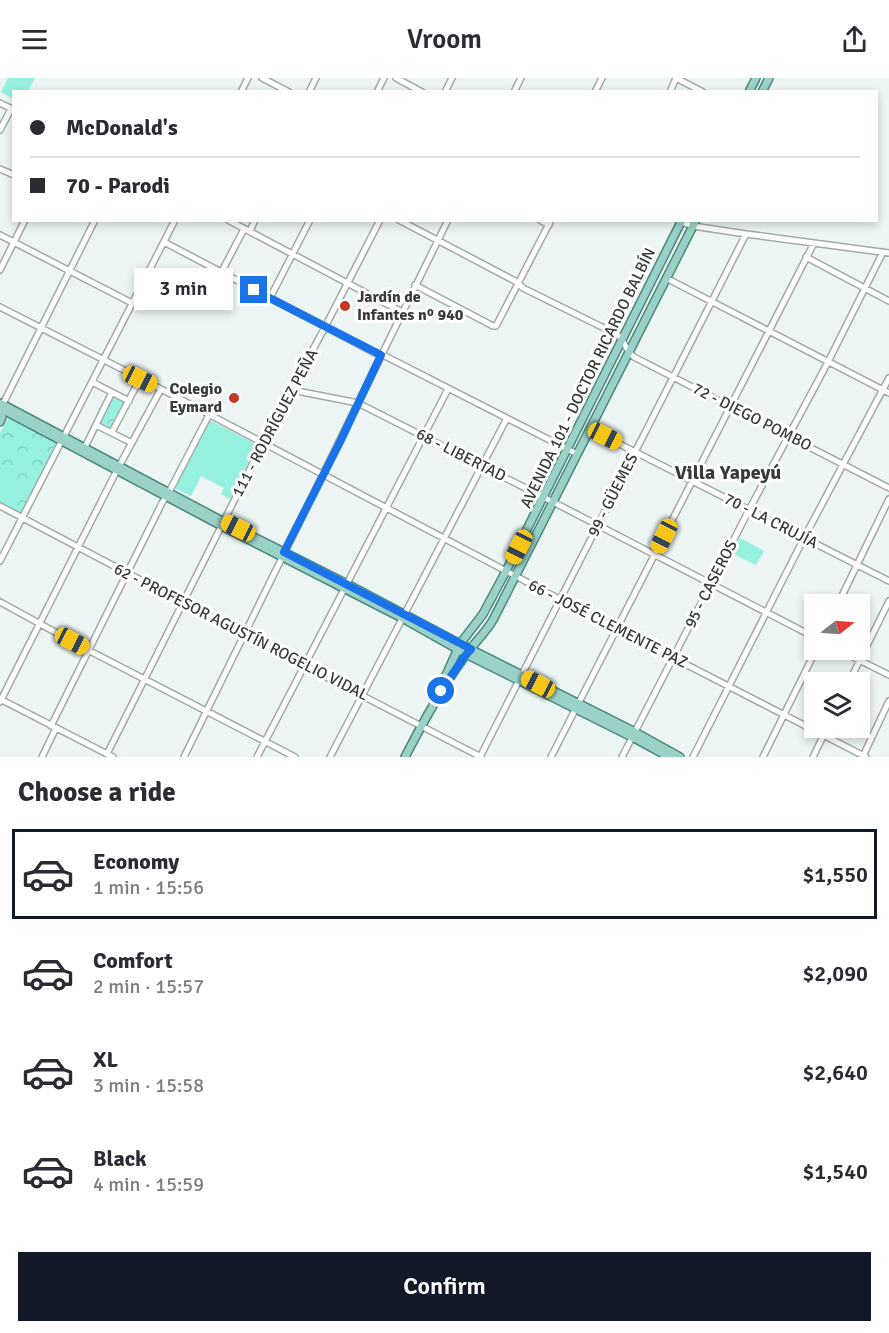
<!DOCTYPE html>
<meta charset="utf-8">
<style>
:root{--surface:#fff;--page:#f2f2f3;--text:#2b2b33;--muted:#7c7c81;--line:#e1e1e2;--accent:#111827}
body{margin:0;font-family:Signika,sans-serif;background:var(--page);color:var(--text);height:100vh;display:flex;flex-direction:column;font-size:22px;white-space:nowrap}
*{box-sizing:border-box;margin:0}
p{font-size:20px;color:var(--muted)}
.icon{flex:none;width:33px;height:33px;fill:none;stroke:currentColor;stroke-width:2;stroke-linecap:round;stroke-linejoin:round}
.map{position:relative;height:679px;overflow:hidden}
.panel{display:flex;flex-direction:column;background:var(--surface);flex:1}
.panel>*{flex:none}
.hud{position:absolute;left:12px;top:12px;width:866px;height:132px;border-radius:0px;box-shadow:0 3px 9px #0003;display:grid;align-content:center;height:132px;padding:0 18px;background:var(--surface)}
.needle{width:39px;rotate:73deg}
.controls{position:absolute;left:804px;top:516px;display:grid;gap:12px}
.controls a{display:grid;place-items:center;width:66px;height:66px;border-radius:0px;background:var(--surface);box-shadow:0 3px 9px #0003;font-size:30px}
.end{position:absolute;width:27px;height:27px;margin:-14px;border:8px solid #1a73e8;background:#fff;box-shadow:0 0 0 3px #fff}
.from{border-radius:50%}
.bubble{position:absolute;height:42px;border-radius:0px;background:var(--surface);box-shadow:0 3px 9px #0003;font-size:20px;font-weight:600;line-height:42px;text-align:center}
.car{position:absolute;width:18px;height:36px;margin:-18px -9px;border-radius:8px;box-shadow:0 0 4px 2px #0007;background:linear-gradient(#f5c518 24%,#345 0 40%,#f5c518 0 76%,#345 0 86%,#f5c518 0)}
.hud b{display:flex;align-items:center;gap:21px;height:57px;font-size:22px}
.hud b+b{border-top:2px solid var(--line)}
.hud i{width:15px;height:15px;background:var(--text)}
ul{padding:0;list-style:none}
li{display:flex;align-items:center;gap:18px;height:90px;margin:0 12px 9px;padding:0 6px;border:3px solid transparent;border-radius:0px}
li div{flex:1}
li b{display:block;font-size:22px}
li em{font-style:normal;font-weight:600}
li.on{border-color:var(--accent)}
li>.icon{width:54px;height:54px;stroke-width:1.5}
h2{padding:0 18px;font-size:27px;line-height:72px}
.primary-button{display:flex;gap:12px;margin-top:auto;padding:12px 18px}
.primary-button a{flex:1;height:69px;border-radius:0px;background:var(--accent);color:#fff;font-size:24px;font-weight:600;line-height:69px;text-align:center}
header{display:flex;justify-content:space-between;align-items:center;height:78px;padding:0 18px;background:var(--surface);font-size:27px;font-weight:600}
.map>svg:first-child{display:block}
.park{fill:url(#park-crowns)}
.garden{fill:#95f0e0}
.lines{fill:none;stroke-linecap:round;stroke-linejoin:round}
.minor-casing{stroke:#a2aaa9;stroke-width:8}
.major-casing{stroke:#4b897e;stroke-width:10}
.minor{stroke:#fff;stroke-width:5}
.major{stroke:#9ad1c8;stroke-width:7}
.route{stroke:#1a73e8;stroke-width:8}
.poi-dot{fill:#c33723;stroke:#fff;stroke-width:2}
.labels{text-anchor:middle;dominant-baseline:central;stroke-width:6;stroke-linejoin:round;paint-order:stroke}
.poi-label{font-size:16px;font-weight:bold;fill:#363a39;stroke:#fff;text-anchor:start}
.street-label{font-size:16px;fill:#363a39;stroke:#fff}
.quarter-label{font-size:20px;font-weight:bold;fill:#363a39;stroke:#fff}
</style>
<header><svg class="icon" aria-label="menu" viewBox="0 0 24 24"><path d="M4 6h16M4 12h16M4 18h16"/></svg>Vroom<svg class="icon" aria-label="share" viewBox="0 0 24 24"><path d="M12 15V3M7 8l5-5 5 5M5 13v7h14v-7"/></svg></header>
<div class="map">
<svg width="889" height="679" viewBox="0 0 889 679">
<defs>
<pattern id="park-crowns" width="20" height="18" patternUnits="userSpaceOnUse" patternTransform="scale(1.5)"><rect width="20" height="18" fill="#95f0e0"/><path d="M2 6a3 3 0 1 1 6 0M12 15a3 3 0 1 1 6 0" fill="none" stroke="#81cfc1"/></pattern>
</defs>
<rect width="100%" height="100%" fill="#ecf5f3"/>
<path class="park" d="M114,317L126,323L111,352L99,346Z
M8,340L57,365L21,435L0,424V355Z"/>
<path class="garden" d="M8,0H35L28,13L14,14L13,21L1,14Z
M211,343L256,366V369L230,421L221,416L224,410L201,398L191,418L176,411V408L209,344Z
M0,401L15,410L7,427L0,424Z
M740,460L764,473L756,487L732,475Z"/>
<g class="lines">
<g class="minor-casing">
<path id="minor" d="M262,0L289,14
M396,0L422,14
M676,0L703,14
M241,14L248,0
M309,14L316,0
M377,14L384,0
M445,14L452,0
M514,14L521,0
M595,14L602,0
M670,14L676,0
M0,25L12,31
M0,52L11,31
M0,91L14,97
M228,142L402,234
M399,142L515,203L523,210L618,257C625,264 626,273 634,279L889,410
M540,142L549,147
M681,144L693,148L746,156L889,175
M250,153L255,142
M0,157L132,225
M164,164L375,275L385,278L577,376
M806,179L889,223
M0,192L25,142
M221,195L244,151
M666,200L889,315
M415,207L493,248H496L551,142
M270,220L310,142
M0,229L161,311L561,522L866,679
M92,304L129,323
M292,312L358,325L553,424L814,559
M2,328L95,142
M96,347L132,365
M590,351L889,503
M112,354L140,301
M85,369L112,314
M0,428L243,556L481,679
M0,483L175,142
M0,524L88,572L295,679
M838,526L889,421
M839,572L889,597
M849,604L889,523
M0,621L113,679
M0,624L117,392L161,311
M51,648L162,425L169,414L209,337
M107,676L263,365L325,249L380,142
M863,678L889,623
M42,679L56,650
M184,679L448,142
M257,679L448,311
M330,679L507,340
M480,679L746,156
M551,679L814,165
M622,679L749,432L828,284L883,174
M693,679L804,460L889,300
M763,679L816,572
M813,679L827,650"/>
</g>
<g class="major-casing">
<path id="major" d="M749,14L756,0
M762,14L769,0
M0,325L224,444L347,506L460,566L635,654L680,679
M0,330L222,448L402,540L466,576L636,661L669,679
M0,344L2,339L1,331
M442,606L460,566L483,536L506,493L682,142
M405,679C422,646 440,613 462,582C471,568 484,557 493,542L696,142"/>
</g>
<use href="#minor" class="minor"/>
<use href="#major" class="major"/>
</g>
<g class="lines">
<path class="route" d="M254,212L381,277L340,364L284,474L471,571L464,579L441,613"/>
</g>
<g class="poi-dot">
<circle cx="345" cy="228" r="6"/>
<circle cx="234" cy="320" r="6"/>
</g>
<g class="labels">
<g class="poi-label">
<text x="357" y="219">Jardín de<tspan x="357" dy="18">Infantes nº 940</tspan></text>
<text x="222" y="311" text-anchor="end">Colegio<tspan x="222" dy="18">Eymard</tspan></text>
</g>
<g class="street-label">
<text transform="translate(588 300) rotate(-64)">AVENIDA 101 - DOCTOR RICARDO BALBÍN</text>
<text transform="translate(752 339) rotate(27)">72 - DIEGO POMBO</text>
<text transform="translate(275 345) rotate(-62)">111 - RODRÍGUEZ PEÑA</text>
<text transform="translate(461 377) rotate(27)">68 - LIBERTAD</text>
<text transform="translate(613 417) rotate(-63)">99 - GÜEMES</text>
<text transform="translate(771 443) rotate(27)">70 - LA CRUJÍA</text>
<text transform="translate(711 506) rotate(-63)">95 - CASEROS</text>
<text transform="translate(608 546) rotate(27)">66 - JOSÉ CLEMENTE PAZ</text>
<text transform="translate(241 554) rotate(27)">62 - PROFESOR AGUSTÍN ROGELIO VIDAL</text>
</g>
<g class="quarter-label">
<text x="728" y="394">Villa Yapeyú</text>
</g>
</g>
</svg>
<div class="controls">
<a><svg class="needle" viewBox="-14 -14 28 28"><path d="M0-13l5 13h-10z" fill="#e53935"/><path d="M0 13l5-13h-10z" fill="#7c7c81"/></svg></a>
<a><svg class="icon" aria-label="layers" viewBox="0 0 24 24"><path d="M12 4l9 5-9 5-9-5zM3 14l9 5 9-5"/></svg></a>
</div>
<i class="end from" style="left:441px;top:613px"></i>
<i class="end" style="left:254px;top:212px"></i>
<div class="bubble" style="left:134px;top:190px;width:99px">3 min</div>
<i class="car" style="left:140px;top:301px;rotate:116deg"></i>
<i class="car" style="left:605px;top:358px;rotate:117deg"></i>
<i class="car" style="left:238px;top:450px;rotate:296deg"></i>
<i class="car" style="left:664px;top:458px;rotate:207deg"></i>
<i class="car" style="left:519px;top:469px;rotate:207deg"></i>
<i class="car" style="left:72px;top:563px;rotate:118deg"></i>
<i class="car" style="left:538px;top:606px;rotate:298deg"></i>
<div class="hud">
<b><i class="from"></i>McDonald's</b>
<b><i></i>70 - Parodi</b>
</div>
</div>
<section class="panel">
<h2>Choose a ride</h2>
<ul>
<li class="on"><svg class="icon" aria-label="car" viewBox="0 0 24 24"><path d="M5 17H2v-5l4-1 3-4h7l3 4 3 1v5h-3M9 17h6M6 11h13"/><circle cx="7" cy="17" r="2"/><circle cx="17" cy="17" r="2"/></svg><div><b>Economy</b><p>1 min · 15:56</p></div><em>$1,550</em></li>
<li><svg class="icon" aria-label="car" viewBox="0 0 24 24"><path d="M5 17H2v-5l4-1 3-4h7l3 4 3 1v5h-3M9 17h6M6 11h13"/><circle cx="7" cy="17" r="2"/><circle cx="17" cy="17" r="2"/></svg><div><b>Comfort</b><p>2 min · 15:57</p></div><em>$2,090</em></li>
<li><svg class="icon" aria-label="car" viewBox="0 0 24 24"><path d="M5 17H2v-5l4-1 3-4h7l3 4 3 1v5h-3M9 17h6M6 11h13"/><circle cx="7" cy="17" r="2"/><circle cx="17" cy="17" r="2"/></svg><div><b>XL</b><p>3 min · 15:58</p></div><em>$2,640</em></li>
<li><svg class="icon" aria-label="car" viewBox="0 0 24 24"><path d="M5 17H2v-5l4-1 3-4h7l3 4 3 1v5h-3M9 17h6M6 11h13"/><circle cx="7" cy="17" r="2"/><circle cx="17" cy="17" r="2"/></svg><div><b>Black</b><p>4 min · 15:59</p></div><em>$1,540</em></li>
</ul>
<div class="primary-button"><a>Confirm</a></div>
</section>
